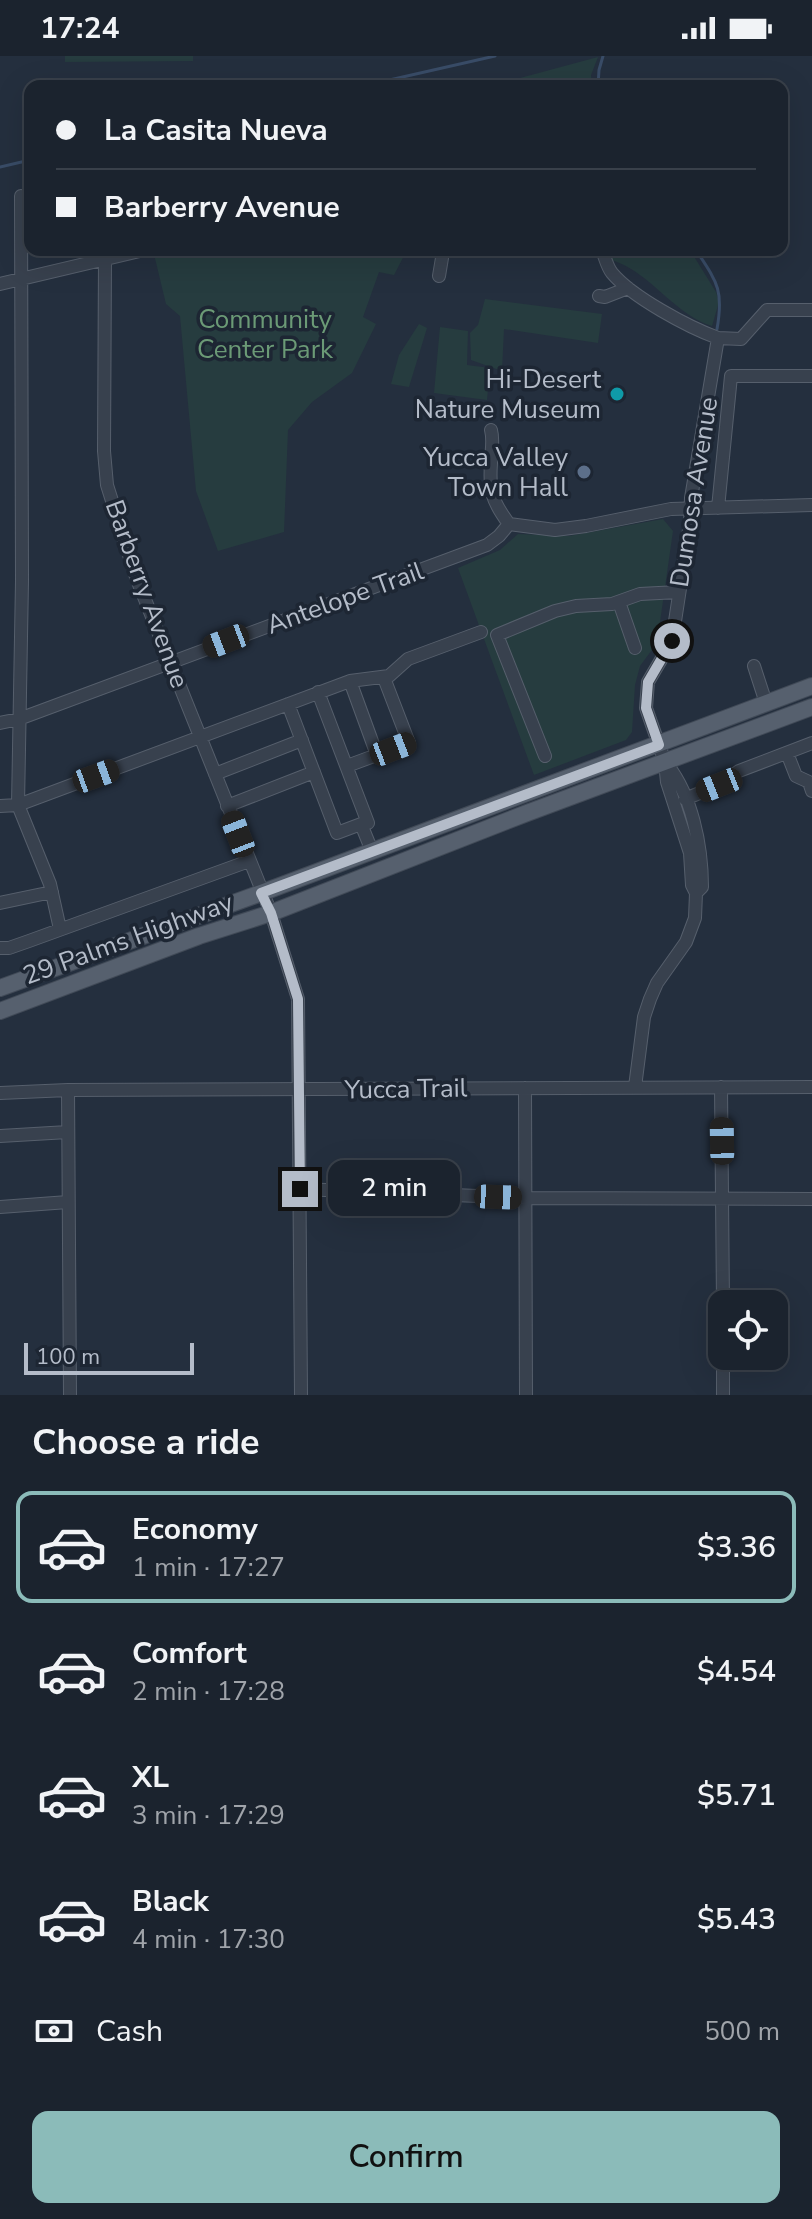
<!DOCTYPE html>
<meta charset="utf-8">
<style>
:root{--surface:#1b232e;--page:#282f3a;--text:#f1f3f6;--muted:#a0a4aa;--line:#39404a;--accent:#8bbbb9}
body{margin:0;font-family:"Nunito Sans",sans-serif;background:var(--page);color:var(--text);height:100vh;display:flex;flex-direction:column;font-size:30px;white-space:nowrap}
*{box-sizing:border-box;margin:0}
p{font-size:26px;color:var(--muted)}
.icon{flex:none;width:44px;height:44px;fill:none;stroke:currentColor;stroke-width:2;stroke-linecap:round;stroke-linejoin:round}
.map{position:relative;height:1339px;overflow:hidden}
.side{display:flex;flex-direction:column;background:var(--surface);flex:1}
.side>*{flex:none}
.banner{position:absolute;left:24px;top:24px;width:764px;height:176px;border-radius:16px;box-shadow:0 8px 32px #0002,0 0 0 2px var(--line);display:grid;align-content:center;height:176px;padding:0 32px;background:var(--surface)}
.buttons{position:absolute;left:708px;top:1234px;display:grid;gap:16px}
.buttons a{display:grid;place-items:center;width:80px;height:80px;border-radius:16px;background:var(--surface);box-shadow:0 8px 32px #0002,0 0 0 2px var(--line);font-size:40px}
.scale{position:absolute;left:24px;bottom:20px;width:170px;box-sizing:border-box;padding-left:8px;border:4px solid #b4bcc9;border-top:0;font-size:22px;line-height:28px;white-space:nowrap;color:#b4bcc9;-webkit-text-stroke:6px #1d2633;paint-order:stroke}
.end{position:absolute;width:36px;height:36px;margin:-18px;border:10px solid #b4bcc9;background:#111;box-shadow:0 0 0 4px #111}
.from{border-radius:50%}
.bubble{position:absolute;height:56px;border-radius:16px;background:var(--surface);box-shadow:0 8px 32px #0002,0 0 0 2px var(--line);font-size:26px;font-weight:600;line-height:56px;text-align:center}
.car{position:absolute;width:24px;height:48px;margin:-24px -12px;border-radius:10px;box-shadow:0 0 6px 2px #0007;background:linear-gradient(#222 24%,#8ab4d8 0 40%,#222 0 76%,#8ab4d8 0 86%,#222 0)}
.banner b{display:flex;align-items:center;gap:28px;height:76px;font-size:30px}
.banner b+b{border-top:2px solid var(--line)}
.banner i{width:20px;height:20px;background:var(--text)}
ul{padding:0;list-style:none}
li{display:flex;align-items:center;gap:24px;height:112px;margin:0 16px 12px;padding:0 16px;border:4px solid transparent;border-radius:16px}
li div{flex:1}
li b{display:block;font-size:30px}
li em{font-style:normal;font-weight:600}
li.current{border-color:var(--accent)}
li>.icon{width:72px;height:72px;stroke-width:1.5}
h2{padding:0 32px;font-size:36px;line-height:96px}
.pay{display:flex;align-items:center;gap:20px;height:88px;padding:0 32px;font-size:30px}
.pay p{margin-inline-start:auto}
.cta{display:flex;gap:16px;margin-top:auto;padding:16px 32px}
.cta a{flex:1;height:92px;border-radius:16px;background:var(--accent);color:#111;font-size:32px;font-weight:600;line-height:92px;text-align:center}
.status{display:flex;justify-content:space-between;align-items:center;height:56px;padding:0 40px;background:var(--surface);direction:ltr}
.status svg{height:22px;fill:currentColor}
.map>svg:first-child{display:block}
.green{fill:#263c3f}
.lines{fill:none;stroke-linecap:round;stroke-linejoin:round}
.stream{stroke:#394c67;stroke-width:3}
.minor-casing{stroke:#565f6c;stroke-width:14}
.major-casing{stroke:#414a57;stroke-width:18}
.minor{stroke:#38414e;stroke-width:12}
.major{stroke:#56606e;stroke-width:16}
.route{stroke:#b4bcc9;stroke-width:10}
.culture-dot{fill:#0f9aa8;stroke:#1d2633;stroke-width:3}
.service-dot{fill:#5c6f8a;stroke:#1d2633;stroke-width:3}
.labels{text-anchor:middle;dominant-baseline:central;stroke-width:7;stroke-linejoin:round;paint-order:stroke}
.park-label{font-size:26px;fill:#6b9a76;stroke:#1d2633}
.poi-label{font-size:26px;fill:#b4bcc9;stroke:#1d2633;text-anchor:end}
.street-label{font-size:26px;fill:#b4bcc9;stroke:#1d2633}
</style>
<div class="status"><b>17:24</b><svg viewBox="0 0 49 12"><path d="M0 12V9h3v3zM5 12V6h3v6zM10 12V3h3v9zM15 12V0h3v12zM26 1h20v11H26zM47 4h2v5h-2z"/></svg></div>
<div class="map">
<svg width="812" height="1339" viewBox="0 0 812 1339">
<rect width="100%" height="100%" fill="#242f3e"/>
<path class="green" d="M65,0H193V5L65,6Z
M598,1L591,19L592,30H490Z
M153,194H407L394,219L379,216L363,261L376,268L352,317L312,346L288,374L284,476L218,495L196,435L180,260L166,248Z
M550,194H690L716,236L719,246L712,270C677,259 656,225 624,209C602,198 574,197 550,194Z
M485,243L602,258L598,287L504,273L502,315L471,304L470,277L478,269Z
M419,268L427,272L409,331L391,328L399,299Z
M440,271L468,275L467,309L490,312L487,344L434,337Z
M663,463L673,475L657,587L640,610L635,629L632,676L626,684L534,719L458,512L500,494L518,478L569,480Z"/>
<g class="lines">
<path class="stream" d="M363,30L495,0
M598,30L599,14L603,0
M0,111L30,104
M696,194C717,226 724,234 717,273"/>
<g class="minor-casing">
<path id="minor" d="M21,140L22,525L18,749L50,828L60,873
M602,194C605,201 607,211 612,217C632,241 688,271 718,282L691,442L690,467L672,585L648,626L646,652L665,706L667,726L690,797L692,829L696,837L695,862L686,886L657,927L650,943L644,961L635,1031
M105,203L104,395L107,429L136,521L271,857L298,943L301,1339
M439,220L443,196
M0,228L144,194
M599,240L605,241L628,232
M718,282L741,283L767,254H812
M491,374C494,385 491,395 491,407C489,435 492,445 509,468
M718,452L731,320H812
M509,468L555,474L586,470L671,453L812,449
M619,546L635,592
M754,610L766,647
M350,625L377,699
M318,636L368,767L361,768L372,795
M288,648L337,777L361,768
M0,667L19,663L487,489L499,480L509,468
M787,697L796,720L809,726L812,735
M545,700L497,579L555,555L576,550L612,548L640,538L678,536
M665,706C692,738 702,790 702,831L696,837
M347,710L409,687L384,622
M215,718L302,684
M685,743L719,729L739,715L812,687
M0,750L18,749L350,625L389,620L408,603L481,576
M227,750L314,716
M0,847L52,836
M0,892H9L29,885L249,805
M721,1031L723,1248
M525,1032L526,1339
M68,1034L70,1339
M0,1037L68,1034L812,1031
M0,1080L68,1076
M300,1133L526,1142L812,1143
M0,1151L68,1146
M723,1300V1339"/>
</g>
<g class="major-casing">
<path id="major" d="M0,932L261,837L812,630
M0,955L199,880L271,857L527,757L812,651"/>
</g>
<use href="#minor" class="minor"/>
<use href="#major" class="major"/>
</g>
<g class="lines">
<path class="route" d="M300,1133L298,943L271,857L261,837L659,689L646,652L648,626L672,585"/>
</g>
<circle class="culture-dot" cx="617" cy="338" r="8"/>
<circle class="service-dot" cx="584" cy="416" r="8"/>
<g class="labels">
<g class="park-label">
<text x="265" y="263">Community<tspan x="265" dy="30">Center Park</tspan></text>
</g>
<g class="poi-label">
<text x="601" y="323">Hi-Desert<tspan x="601" dy="30">Nature Museum</tspan></text>
<text x="568" y="401">Yucca Valley<tspan x="568" dy="30">Town Hall</tspan></text>
</g>
<g class="street-label">
<text transform="translate(694 436) rotate(-81)">Dumosa Avenue</text>
<text transform="translate(147 538) rotate(70)">Barberry Avenue</text>
<text transform="translate(345 542) rotate(-20)">Antelope Trail</text>
<text transform="translate(128 883) rotate(-20)">29 Palms Highway</text>
<text transform="translate(406 1033) rotate(-1)">Yucca Trail</text>
</g>
</g>
</svg>
<div class="buttons">
<a><svg class="icon" aria-label="locate" viewBox="0 0 24 24"><circle cx="12" cy="12" r="6"/><path d="M12 2v4M12 18v4M2 12h4M18 12h4"/></svg></a>
</div>
<div class="scale">100 m</div>
<i class="end from" style="left:672px;top:585px"></i>
<i class="end" style="left:300px;top:1133px"></i>
<div class="bubble" style="left:328px;top:1104px;width:132px">2 min</div>
<i class="car" style="left:226px;top:585px;rotate:249deg"></i>
<i class="car" style="left:393px;top:693px;rotate:69deg"></i>
<i class="car" style="left:96px;top:720px;rotate:70deg"></i>
<i class="car" style="left:719px;top:729px;rotate:248deg"></i>
<i class="car" style="left:238px;top:778px;rotate:339deg"></i>
<i class="car" style="left:722px;top:1085px;rotate:359deg"></i>
<i class="car" style="left:498px;top:1141px;rotate:92deg"></i>
<div class="banner">
<b><i class="from"></i>La Casita Nueva</b>
<b><i></i>Barberry Avenue</b>
</div>
</div>
<section class="side">
<h2>Choose a ride</h2>
<ul>
<li class="current"><svg class="icon" aria-label="car" viewBox="0 0 24 24"><path d="M5 17H2v-5l4-1 3-4h7l3 4 3 1v5h-3M9 17h6M6 11h13"/><circle cx="7" cy="17" r="2"/><circle cx="17" cy="17" r="2"/></svg><div><b>Economy</b><p>1 min · 17:27</p></div><em>$3.36</em></li>
<li><svg class="icon" aria-label="car" viewBox="0 0 24 24"><path d="M5 17H2v-5l4-1 3-4h7l3 4 3 1v5h-3M9 17h6M6 11h13"/><circle cx="7" cy="17" r="2"/><circle cx="17" cy="17" r="2"/></svg><div><b>Comfort</b><p>2 min · 17:28</p></div><em>$4.54</em></li>
<li><svg class="icon" aria-label="car" viewBox="0 0 24 24"><path d="M5 17H2v-5l4-1 3-4h7l3 4 3 1v5h-3M9 17h6M6 11h13"/><circle cx="7" cy="17" r="2"/><circle cx="17" cy="17" r="2"/></svg><div><b>XL</b><p>3 min · 17:29</p></div><em>$5.71</em></li>
<li><svg class="icon" aria-label="car" viewBox="0 0 24 24"><path d="M5 17H2v-5l4-1 3-4h7l3 4 3 1v5h-3M9 17h6M6 11h13"/><circle cx="7" cy="17" r="2"/><circle cx="17" cy="17" r="2"/></svg><div><b>Black</b><p>4 min · 17:30</p></div><em>$5.43</em></li>
</ul>
<div class="pay"><svg class="icon" aria-label="cash" viewBox="0 0 24 24"><path d="M3 7h18v10H3z"/><circle cx="12" cy="12" r="2"/></svg>Cash<p>500 m</p></div>
<div class="cta"><a>Confirm</a></div>
</section>
